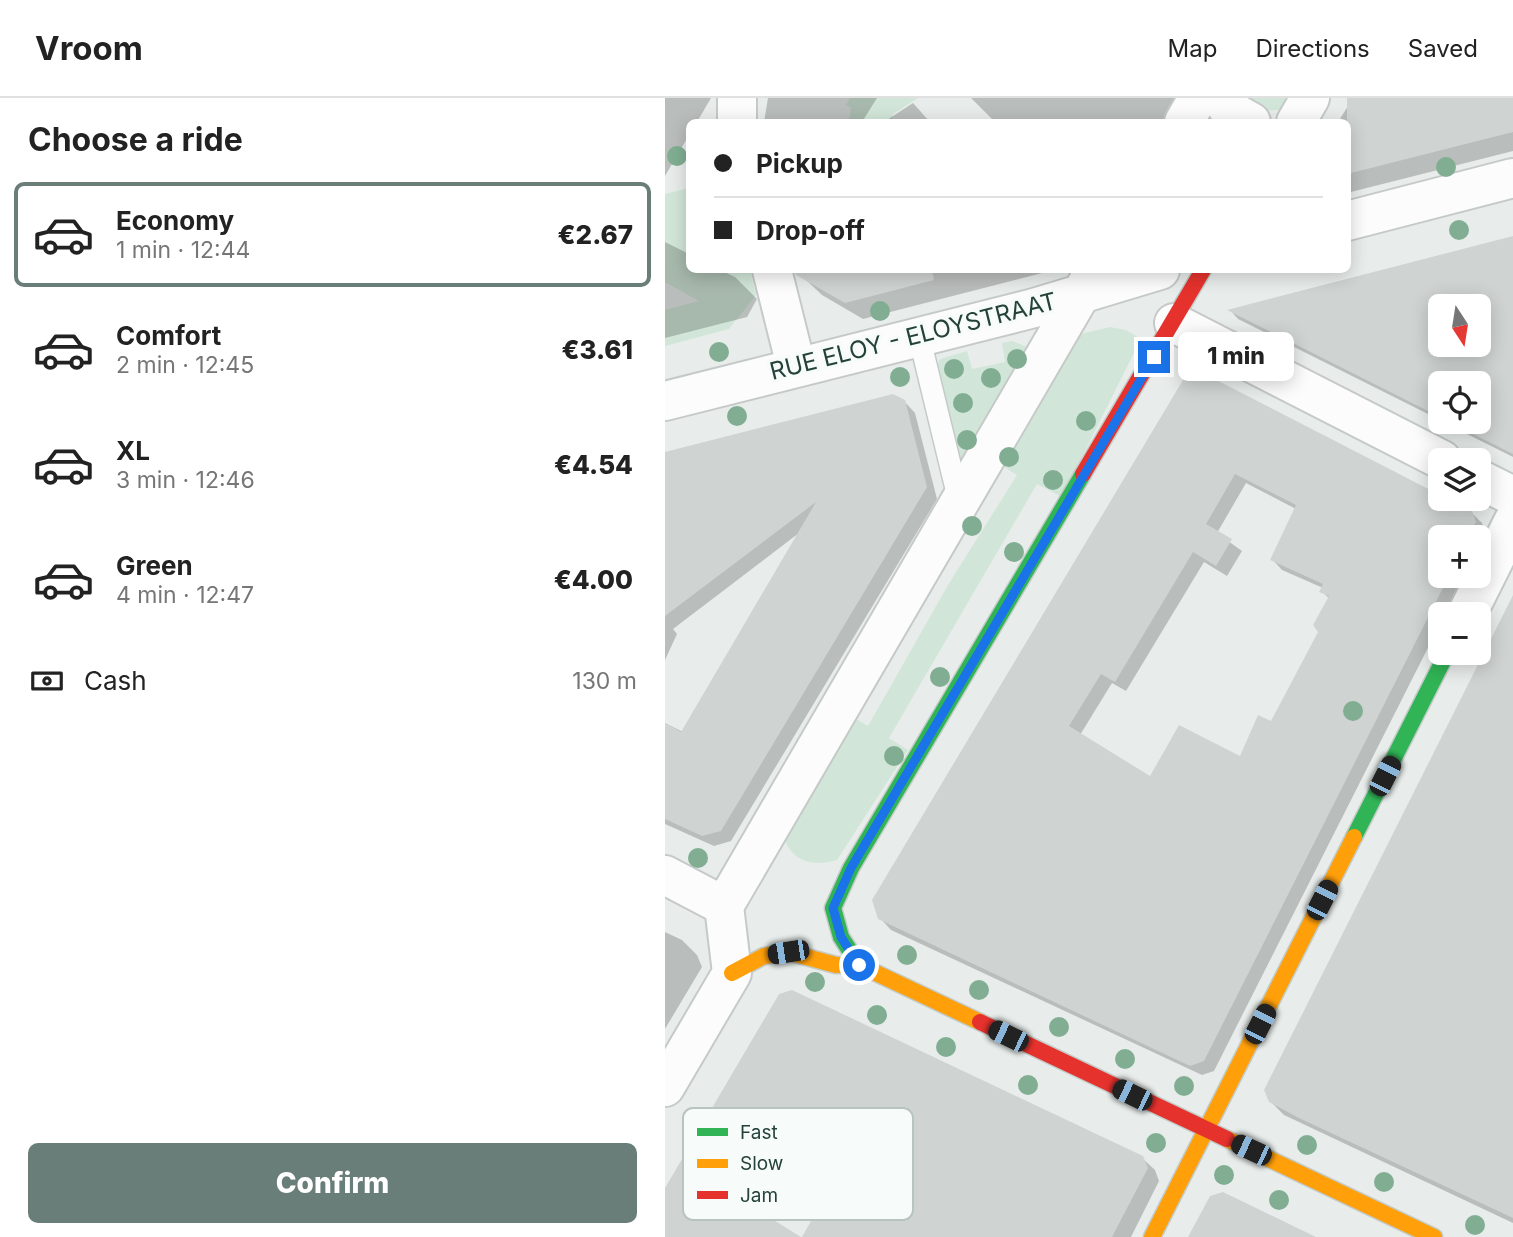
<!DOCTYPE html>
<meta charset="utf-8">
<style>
:root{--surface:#fff;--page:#f2f2f2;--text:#222;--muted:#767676;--line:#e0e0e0;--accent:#697e78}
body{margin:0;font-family:Inter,sans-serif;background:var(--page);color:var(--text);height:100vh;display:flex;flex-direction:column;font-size:26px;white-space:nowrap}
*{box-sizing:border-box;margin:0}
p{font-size:23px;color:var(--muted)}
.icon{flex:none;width:38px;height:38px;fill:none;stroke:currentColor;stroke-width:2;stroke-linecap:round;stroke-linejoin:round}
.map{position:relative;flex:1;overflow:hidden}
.details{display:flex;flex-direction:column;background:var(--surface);width:665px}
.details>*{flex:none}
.top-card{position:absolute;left:21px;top:21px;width:665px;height:154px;border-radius:10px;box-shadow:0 4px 18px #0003;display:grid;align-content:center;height:154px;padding:0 28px;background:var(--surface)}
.needle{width:46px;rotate:168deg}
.tools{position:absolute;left:763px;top:196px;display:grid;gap:14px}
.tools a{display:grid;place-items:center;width:63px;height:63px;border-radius:10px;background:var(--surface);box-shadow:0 4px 18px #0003;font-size:35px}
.end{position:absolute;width:32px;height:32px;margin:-16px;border:9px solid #1a73e8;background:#fff;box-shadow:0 0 0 4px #fff}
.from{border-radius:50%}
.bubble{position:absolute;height:49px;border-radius:10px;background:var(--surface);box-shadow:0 4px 18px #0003;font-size:23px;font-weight:800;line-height:49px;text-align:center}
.car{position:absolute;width:21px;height:42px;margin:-21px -10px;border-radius:9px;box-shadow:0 0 5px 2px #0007;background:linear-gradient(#222 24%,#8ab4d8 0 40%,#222 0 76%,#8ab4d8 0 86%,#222 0)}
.top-card b{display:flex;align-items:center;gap:24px;height:66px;font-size:26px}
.top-card b+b{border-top:2px solid var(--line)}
.top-card i{width:18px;height:18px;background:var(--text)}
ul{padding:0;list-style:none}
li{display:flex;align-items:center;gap:21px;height:105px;margin:0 14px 10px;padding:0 14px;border:4px solid transparent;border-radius:10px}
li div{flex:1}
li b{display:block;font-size:26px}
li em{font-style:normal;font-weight:800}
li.on{border-color:var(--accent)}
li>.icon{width:63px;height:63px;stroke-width:1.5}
h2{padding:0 28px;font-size:32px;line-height:84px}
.pay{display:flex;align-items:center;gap:18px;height:77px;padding:0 28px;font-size:26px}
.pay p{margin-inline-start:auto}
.action{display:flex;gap:14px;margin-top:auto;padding:14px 28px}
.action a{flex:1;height:80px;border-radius:10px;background:var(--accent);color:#fff;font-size:28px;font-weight:800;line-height:80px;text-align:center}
header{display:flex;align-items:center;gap:42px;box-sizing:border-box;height:98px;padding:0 35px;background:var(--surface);border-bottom:2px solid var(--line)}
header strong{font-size:33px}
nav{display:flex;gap:38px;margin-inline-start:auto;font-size:24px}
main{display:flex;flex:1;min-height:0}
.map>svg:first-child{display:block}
.green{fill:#d1e6d8}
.shadow{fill:#0003;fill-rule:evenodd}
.building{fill:#cfd4d2;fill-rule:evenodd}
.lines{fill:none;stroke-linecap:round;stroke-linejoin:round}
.lane-casing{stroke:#c5cac8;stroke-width:24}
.street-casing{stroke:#c5cac8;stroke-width:42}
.fast-casing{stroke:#c3cbc8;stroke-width:19}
.slow-casing{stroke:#c3cbc8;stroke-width:19}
.jam-casing{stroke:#c3cbc8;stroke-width:19}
.lane{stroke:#fcfcfc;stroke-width:21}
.street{stroke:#fcfcfc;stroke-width:38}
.fast{stroke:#30b455;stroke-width:16}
.slow{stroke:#ff9f0a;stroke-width:16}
.jam{stroke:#e5322d;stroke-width:16}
.tree{fill:#81ae93}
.route{stroke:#1a73e8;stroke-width:9}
.labels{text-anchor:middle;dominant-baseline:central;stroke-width:7;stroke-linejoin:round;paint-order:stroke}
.street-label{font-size:24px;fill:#24423a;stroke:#f7fbf9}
.key{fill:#f7fbf9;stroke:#b8c4c0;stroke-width:2}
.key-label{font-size:19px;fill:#24423a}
</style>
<header>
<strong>Vroom</strong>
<nav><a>Map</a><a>Directions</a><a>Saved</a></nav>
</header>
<main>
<section class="details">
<h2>Choose a ride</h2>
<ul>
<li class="on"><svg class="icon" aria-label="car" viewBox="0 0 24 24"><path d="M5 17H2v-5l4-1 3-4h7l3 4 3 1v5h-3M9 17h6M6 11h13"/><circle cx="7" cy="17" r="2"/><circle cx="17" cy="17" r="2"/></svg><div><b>Economy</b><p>1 min · 12:44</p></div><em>€2.67</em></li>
<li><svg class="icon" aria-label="car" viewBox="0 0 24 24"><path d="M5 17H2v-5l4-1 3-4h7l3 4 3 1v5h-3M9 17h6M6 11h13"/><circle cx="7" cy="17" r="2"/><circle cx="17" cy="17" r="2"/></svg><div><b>Comfort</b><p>2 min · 12:45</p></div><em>€3.61</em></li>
<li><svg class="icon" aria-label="car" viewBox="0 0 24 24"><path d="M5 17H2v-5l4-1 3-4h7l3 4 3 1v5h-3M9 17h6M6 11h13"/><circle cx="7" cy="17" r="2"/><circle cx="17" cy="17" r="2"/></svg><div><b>XL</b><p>3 min · 12:46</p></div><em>€4.54</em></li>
<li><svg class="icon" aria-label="car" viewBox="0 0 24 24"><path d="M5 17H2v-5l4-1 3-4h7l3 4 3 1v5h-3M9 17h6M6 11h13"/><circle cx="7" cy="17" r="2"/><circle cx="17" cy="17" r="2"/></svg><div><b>Green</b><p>4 min · 12:47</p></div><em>€4.00</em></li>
</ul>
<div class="pay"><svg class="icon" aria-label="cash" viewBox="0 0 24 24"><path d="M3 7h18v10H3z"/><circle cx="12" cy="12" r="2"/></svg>Cash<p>130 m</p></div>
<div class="action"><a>Confirm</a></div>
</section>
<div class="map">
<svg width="848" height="1139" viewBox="0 0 848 1139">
<rect width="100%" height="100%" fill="#e8edeb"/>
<path class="green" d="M185,0H253L228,16L227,24H184L186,10L181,7Z
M573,0H631C618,21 589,11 573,0Z
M24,90V172H85L91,197L64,231L0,248V212L34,203L0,184V96Z
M445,229L461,232L476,241L397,399L372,386L224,640L243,652L172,762C149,769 127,764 119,740L179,614L203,628L283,487L352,377L328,362L407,238Z
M347,243L362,249L360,264L299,365L291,360L272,267L275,261L302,253L307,271L340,264L337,245Z"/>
<path class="shadow" d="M0,0H46L32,24H24V37L0,78Z
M103,0H212L197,24H99Z
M306,0H519L504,24H330Z
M688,0H848V53L682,95V24H673Z
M248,5L265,24H219Z
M848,140V359L778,324H814V285H775V322L573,221L565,212ZM775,208H814V247H775Z
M0,144L24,156V172H55L70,179L92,201L82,219L0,240Z
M137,172H389L198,221L157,197L139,180Z
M534,275L806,414L817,425L821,436L814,450V439H775V478H800L780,516H775V526L549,973L537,977L226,832L215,820ZM581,385L631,411L607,461L617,472L658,490L656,493L665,501L655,533L607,625L576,660L486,680L415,637L447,585L461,593L539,464L562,478L577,453L552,435Z
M239,303L250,315L272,401L66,743L49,748L0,726V625L18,634L134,435L8,531L12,536L0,562V356Z
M848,501V1125L619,1017L605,1003Z
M0,834L17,842L32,857L37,869L0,931Z
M115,898L477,1060L490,1072L494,1083L466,1139H139L181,1065L144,1047L101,1120L133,1139H0V1091Z"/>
<path class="building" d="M682,0H848V34L682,76Z
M848,138V356L784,324H814V285H775V319L562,212ZM775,208H814V247H775Z
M129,172H267L269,182L180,205L131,177Z
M534,273L775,397V401H783L807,413L811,424L803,439H775V478H784L539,963L525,968L213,821L207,802L521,277ZM570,376L631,407L605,462L658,486L654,494L664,498L648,527L653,534L606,623L593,617L575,658L514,627L485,678L404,628L436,576L450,584L528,454L551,468L567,441L541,426Z
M228,296L240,302L262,389L56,733L37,738L0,721V625L16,634L151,404L0,518V354Z
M848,497V1120L634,1020L604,1004L599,992Z
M127,892L478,1058L483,1070L447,1139H137L181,1061L131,1036L88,1109L136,1139H0V1090L114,896Z
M558,1094L651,1139H523L545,1098Z"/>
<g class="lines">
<g class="lane-casing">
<path id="lane" d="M254,238L294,403"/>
</g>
<g class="street-casing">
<path id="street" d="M557,0L563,11L586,24
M72,24V0
M519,24L533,0
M631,24L645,0
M682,123L848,80
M107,172L131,268
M509,225L777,362
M0,303L369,210L495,172
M814,381L848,398
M802,516L848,424
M0,777L59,808
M59,808L430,172
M0,989L67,875L59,808"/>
</g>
<g class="fast-casing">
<path id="fast" d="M689,739L782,555
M194,867L176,839L168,810L186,770L418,376"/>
</g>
<g class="slow-casing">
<path id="slow" d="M67,875L99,858L123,854L171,867H194L315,924
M562,1041L769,1139
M487,1139L689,739"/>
</g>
<g class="jam-casing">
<path id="jam" d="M418,376L538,172
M315,924L562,1041"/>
</g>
<use href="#lane" class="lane"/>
<use href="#street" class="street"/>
<use href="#fast" class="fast"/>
<use href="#slow" class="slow"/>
<use href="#jam" class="jam"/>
</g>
<g class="tree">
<circle cx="12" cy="58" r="10"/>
<circle cx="781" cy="69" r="10"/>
<circle cx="794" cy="132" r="10"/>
<circle cx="215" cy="213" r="10"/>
<circle cx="54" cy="254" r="10"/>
<circle cx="352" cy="261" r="10"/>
<circle cx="289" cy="271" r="10"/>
<circle cx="235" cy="279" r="10"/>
<circle cx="326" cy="280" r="10"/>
<circle cx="298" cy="305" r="10"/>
<circle cx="72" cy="318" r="10"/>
<circle cx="421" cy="323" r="10"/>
<circle cx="302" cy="342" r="10"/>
<circle cx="344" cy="359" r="10"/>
<circle cx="388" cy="382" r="10"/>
<circle cx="307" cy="428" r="10"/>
<circle cx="349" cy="454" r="10"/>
<circle cx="275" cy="579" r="10"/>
<circle cx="688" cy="613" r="10"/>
<circle cx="229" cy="658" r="10"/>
<circle cx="33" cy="760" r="10"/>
<circle cx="242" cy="857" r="10"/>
<circle cx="150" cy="884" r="10"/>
<circle cx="314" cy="892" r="10"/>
<circle cx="212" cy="917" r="10"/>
<circle cx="394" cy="929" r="10"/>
<circle cx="281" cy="949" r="10"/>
<circle cx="460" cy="961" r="10"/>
<circle cx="363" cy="987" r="10"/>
<circle cx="519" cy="988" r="10"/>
<circle cx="491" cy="1045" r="10"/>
<circle cx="642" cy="1047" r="10"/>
<circle cx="559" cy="1077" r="10"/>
<circle cx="719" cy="1084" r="10"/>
<circle cx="614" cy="1102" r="10"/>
<circle cx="810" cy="1127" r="10"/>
</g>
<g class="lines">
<path class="route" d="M194,867L176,839L168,810L186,770L489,259"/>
</g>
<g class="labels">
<g class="street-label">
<text transform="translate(248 238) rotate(-14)">RUE ELOY - ELOYSTRAAT</text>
</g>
</g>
<rect x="18" y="1010" width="230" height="112" rx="10" class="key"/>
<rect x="32" y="1030" width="31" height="8" fill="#30b455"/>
<rect x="32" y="1061" width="31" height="9" fill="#ff9f0a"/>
<rect x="32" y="1093" width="31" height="8" fill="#e5322d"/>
<g class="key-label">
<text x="75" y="1041">Fast</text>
<text x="75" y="1072">Slow</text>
<text x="75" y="1104">Jam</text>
</g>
</svg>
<div class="tools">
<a><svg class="needle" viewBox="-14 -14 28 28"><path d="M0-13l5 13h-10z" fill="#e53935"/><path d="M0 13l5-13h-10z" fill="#767676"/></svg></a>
<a><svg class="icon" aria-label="locate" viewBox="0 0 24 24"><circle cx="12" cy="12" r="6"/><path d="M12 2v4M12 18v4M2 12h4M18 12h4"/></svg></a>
<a><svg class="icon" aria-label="layers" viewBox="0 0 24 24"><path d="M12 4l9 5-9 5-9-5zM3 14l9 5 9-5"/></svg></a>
<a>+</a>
<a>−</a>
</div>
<i class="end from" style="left:194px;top:867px"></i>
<i class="end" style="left:489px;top:259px"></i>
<div class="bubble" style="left:513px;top:234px;width:116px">1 min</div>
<i class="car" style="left:720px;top:678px;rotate:27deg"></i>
<i class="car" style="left:657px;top:802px;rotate:27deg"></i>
<i class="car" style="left:123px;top:854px;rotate:261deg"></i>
<i class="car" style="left:595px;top:926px;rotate:27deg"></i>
<i class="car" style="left:343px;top:938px;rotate:296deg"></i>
<i class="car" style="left:467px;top:997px;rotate:296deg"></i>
<i class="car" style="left:586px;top:1052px;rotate:295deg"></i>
<div class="top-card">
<b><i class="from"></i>Pickup</b>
<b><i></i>Drop-off</b>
</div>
</div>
</main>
